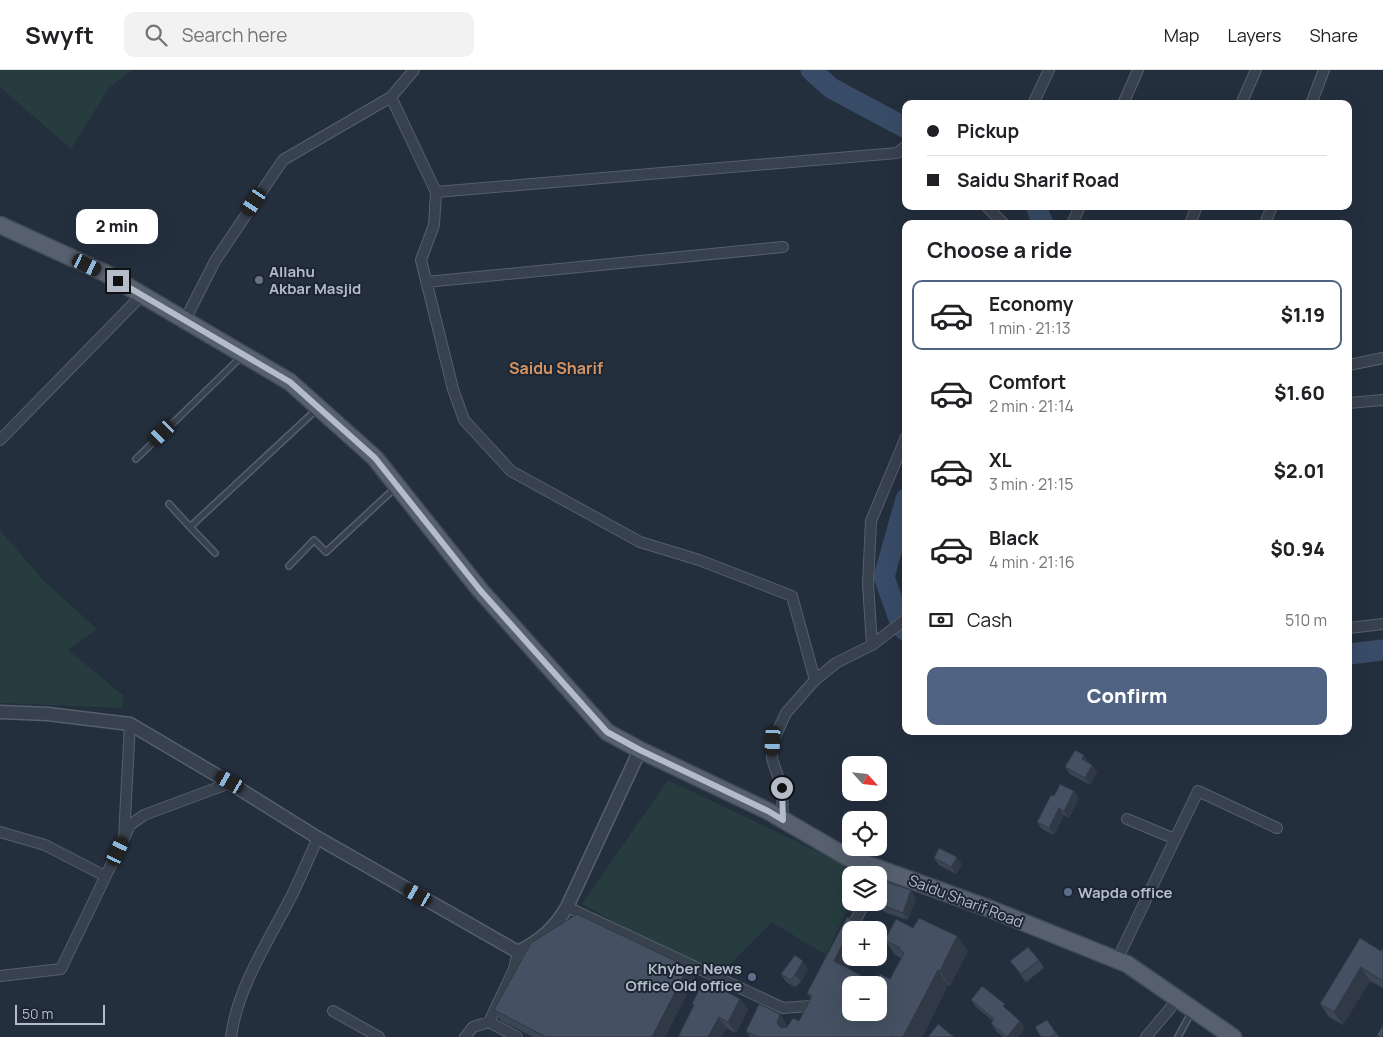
<!DOCTYPE html>
<meta charset="utf-8">
<style>
:root{--surface:#fff;--page:#f2f2f2;--text:#202124;--muted:#757577;--line:#e0e0e0;--accent:#506383}
body{margin:0;font-family:Manrope,sans-serif;background:var(--page);color:var(--text);height:100vh;display:flex;flex-direction:column;font-size:19px;white-space:nowrap}
*{box-sizing:border-box;margin:0}
p{font-size:16px;color:var(--muted)}
.icon{flex:none;width:28px;height:28px;fill:none;stroke:currentColor;stroke-width:2;stroke-linecap:round;stroke-linejoin:round}
.map{position:relative;flex:1;overflow:hidden}
.drawer{position:absolute;left:902px;top:150px;width:450px;height:515px;display:flex;flex-direction:column;background:var(--surface);border-radius:10px;box-shadow:0 5px 20px #0002}
.drawer>*{flex:none}
.top-card{position:absolute;left:902px;top:30px;width:450px;height:110px;border-radius:10px;box-shadow:0 5px 20px #0002;display:grid;align-content:center;height:110px;padding:0 25px;background:var(--surface)}
.needle{width:32px;rotate:117deg}
.buttons{position:absolute;left:842px;top:686px;display:grid;gap:10px}
.buttons a{display:grid;place-items:center;width:45px;height:45px;border-radius:10px;background:var(--surface);box-shadow:0 5px 20px #0002;font-size:25px}
.scale{position:absolute;left:15px;bottom:12px;width:90px;box-sizing:border-box;padding-left:5px;border:2px solid #b4bcc9;border-top:0;font-size:14px;line-height:18px;white-space:nowrap;color:#b4bcc9;-webkit-text-stroke:4px #1d2633;paint-order:stroke}
.end{position:absolute;width:22px;height:22px;margin:-11px;border:6px solid #b4bcc9;background:#111;box-shadow:0 0 0 2px #111}
.from{border-radius:50%}
.bubble{position:absolute;height:35px;border-radius:10px;background:var(--surface);box-shadow:0 5px 20px #0002;font-size:16px;font-weight:800;line-height:35px;text-align:center}
.car{position:absolute;width:15px;height:30px;margin:-15px -8px;border-radius:6px;box-shadow:0 0 4px 1px #0007;background:linear-gradient(#222 24%,#8ab4d8 0 40%,#222 0 76%,#8ab4d8 0 86%,#222 0)}
.top-card b{display:flex;align-items:center;gap:18px;height:48px;font-size:19px}
.top-card b+b{border-top:1px solid var(--line)}
.top-card i{width:12px;height:12px;background:var(--text)}
ul{padding:0;list-style:none}
li{display:flex;align-items:center;gap:15px;height:70px;margin:0 10px 8px;padding:0 15px;border:2px solid transparent;border-radius:10px}
li div{flex:1}
li b{display:block;font-size:19px}
li em{font-style:normal;font-weight:800}
li.on{border-color:var(--accent)}
li>.icon{width:45px;height:45px;stroke-width:1.5}
h2{padding:0 25px;font-size:22px;line-height:60px}
.pay{display:flex;align-items:center;gap:12px;height:55px;padding:0 25px;font-size:19px}
.pay p{margin-inline-start:auto}
.action{display:flex;gap:10px;margin-top:auto;padding:10px 25px}
.action a{flex:1;height:58px;border-radius:10px;background:var(--accent);color:#fff;font-size:20px;font-weight:800;line-height:58px;text-align:center}
header{display:flex;align-items:center;gap:30px;box-sizing:border-box;height:70px;padding:0 25px;background:var(--surface);border-bottom:1px solid var(--line)}
header strong{font-size:24px}
nav{display:flex;gap:28px;margin-inline-start:auto;font-size:18px}
.search{width:350px;height:45px;background:var(--page);display:flex;align-items:center;gap:12px;box-sizing:border-box;padding:0 18px;border-radius:10px;color:var(--muted);font-size:19px}
.map>svg:first-child{display:block}
.green{fill:#263c3f}
.lines{fill:none;stroke-linecap:round;stroke-linejoin:round}
.river{stroke:#394c67;stroke-width:21}
.service-casing{stroke:#565f6c;stroke-width:8}
.minor-casing{stroke:#565f6c;stroke-width:12}
.tertiary-casing{stroke:#565f6c;stroke-width:15}
.primary-casing{stroke:#414a57;stroke-width:19}
.service{stroke:#38414e;stroke-width:5}
.minor{stroke:#38414e;stroke-width:10}
.tertiary{stroke:#38414e;stroke-width:12}
.primary{stroke:#56606e;stroke-width:16}
.wall{fill:#3b4654}
.shaded-wall{fill:#303945}
.building{fill:#455162;stroke:#303945;fill-rule:evenodd}
.route{stroke:#b4bcc9;stroke-width:6}
.worship-dot{fill:#6b7280;stroke:#1d2633;stroke-width:2}
.service-dot{fill:#5c6f8a;stroke:#1d2633;stroke-width:2}
.labels{text-anchor:middle;dominant-baseline:central;stroke-width:4;stroke-linejoin:round;paint-order:stroke}
.poi-label{font-size:15px;font-weight:bold;fill:#b4bcc9;stroke:#1d2633;text-anchor:start}
.street-label{font-size:15px;fill:#b4bcc9;stroke:#1d2633}
.neighbourhood-label{font-size:16px;font-weight:bold;fill:#d59563;stroke:#1d2633}
</style>
<header>
<strong>Swyft</strong>
<div class="search"><svg class="icon" aria-label="search" viewBox="0 0 24 24"><circle cx="10" cy="10" r="6"/><path d="M15 15l6 6"/></svg>Search here</div>
<nav><a>Map</a><a>Layers</a><a>Share</a></nav>
</header>
<div class="map">
<svg width="1383" height="967" viewBox="0 0 1383 967">
<rect width="100%" height="100%" fill="#242f3e"/>
<path class="green" d="M0,0H132L109,18L71,79L0,17Z
M0,460L43,510L97,559L68,580L124,626L122,638L0,633Z
M668,710L864,804L851,805V831L826,885L772,852L716,908L582,834Z"/>
<g class="lines">
<path class="river" d="M811,0L831,18L906,58
M1036,136L1043,154
M906,429L884,507L902,557L906,561
M1349,584L1383,580"/>
<g class="service-casing">
<path id="service" d="M136,389L241,287
M169,434L190,457
M215,483L190,457L316,340
M289,496L314,470L326,482L395,418
M1178,967L1192,941"/>
</g>
<g class="minor-casing">
<path id="minor" d="M391,27L436,122L434,155L421,190L453,319L464,350L511,401L640,472L699,490L792,526L815,610
M1033,34L1049,0
M1123,34L1138,0
M1241,34L1256,0
M1311,34L1324,0
M436,122L897,83L906,76
M986,136L1004,154
M1072,154L1080,136
M1190,154L1197,136
M1265,154L1272,136
M426,212L783,177
M185,250L215,191L283,90L391,27L414,0
M1349,295L1383,288
M1349,333L1383,330
M0,370L142,225
M1349,558L1383,554
M872,575L906,549
M1127,749L1175,769
M783,750L782,718L772,689L773,671L786,643L815,610L836,593L872,575L868,514L871,451L906,367
M0,762L45,775L105,806
M125,766L130,755L144,745L230,713
M567,837L783,938L810,936
M849,863L865,832
M1117,890L1198,721L1277,758
M0,906L61,899L124,768L130,654
M333,941L379,967
M489,952L514,899L518,882
M231,967C237,918 269,870 291,827C301,807 309,787 318,768
M465,967L473,957L489,952L517,967
M1146,967L1178,929"/>
</g>
<g class="tertiary-casing">
<path id="tertiary" d="M0,642L48,644L130,654L230,713L318,768L518,882C541,870 554,859 567,837L640,680"/>
</g>
<g class="primary-casing">
<path id="primary" d="M0,155L105,203L290,312L375,388L480,520L607,662L640,680L768,741L847,787L988,838L1127,894L1233,967"/>
</g>
<use href="#service" class="service"/>
<use href="#minor" class="minor"/>
<use href="#tertiary" class="tertiary"/>
<use href="#primary" class="primary"/>
</g>
<path class="wall" d="M1084,685L1089,693L1092,695L1097,702L1090,715L1070,704L1065,697Z
M1054,726L1079,728L1069,748L1064,745L1054,765L1042,759L1037,752Z
M934,788L962,794L956,804L939,795Z
M916,828L908,850L884,842L879,834Z
M913,858L957,866L968,881L950,916L948,915L922,967H750L746,961L788,956L799,951L811,929L807,923L851,888H854L848,899L875,913L890,909L901,888L895,885L885,870Z
M1383,878V918L1370,911L1343,955L1329,947L1320,934L1381,881Z
M1039,890L1044,898L1026,912L1010,891Z
M688,897L695,908L665,967H533L501,951L494,940Z
M808,899L801,912L795,917L786,912L781,904Z
M740,929L748,939L736,963L726,958L694,936L692,934Z
M971,930L1010,942L1020,951L1025,958L1018,967H1003L996,961L991,953L993,951L976,937Z
M1047,950L1059,967H1041Z"/>
<path class="shaded-wall" d="M1084,685L1089,692L1087,696L1082,689Z
M1092,695L1097,702L1090,715L1085,708Z
M1074,721L1079,728L1069,748L1064,741Z
M1059,738L1064,745L1054,765L1049,758Z
M957,787L962,794L956,804L951,797Z
M911,820L916,828L908,850L903,843Z
M854,851L861,860H851V888H854L844,906L834,891Z
M957,866L968,881L950,916L940,901Z
M803,891L808,899L801,912L795,905Z
M688,897L695,908L665,967H652Z
M1361,897L1370,911L1343,955L1334,942Z
M938,900L948,915L922,967H903Z
M740,929L748,939L736,963L728,952Z
M780,944L790,959L787,967L777,953Z
M719,947L726,958L722,967H708Z
M1020,951L1025,958L1018,967H1007Z"/>
<path class="building" d="M1075,680L1084,685L1082,689L1092,695L1085,708L1065,697Z
M1060,714L1074,721L1064,741L1059,738L1049,758L1037,752L1051,725L1054,726Z
M939,778L957,787L951,797L934,788Z
M887,812L911,820L903,843L879,834Z
M577,844L688,897L652,967H546L494,940L531,873Z
M847,847L854,851L834,891L875,913L880,904L890,909L904,883L899,880L900,878L885,870L896,849L913,858L919,848L957,866L940,901L938,900L903,967H893L891,966V967H758L746,961L759,934L780,944L777,953L781,958L787,957L793,948L799,951L812,926L807,923ZM851,915H879V942H851Z
M1360,868L1381,881L1383,878V911L1361,897L1334,942L1320,934Z
M1028,877L1039,890L1021,904L1010,891Z
M795,885L803,891L795,905L790,910L781,904Z
M704,910L740,929L728,952L719,947L708,967H678L694,935L692,934Z
M982,916L1005,934L1003,936L1020,951L1007,967L991,953L994,949L971,930Z
M1047,950L1056,963L1050,967H1041L1035,957Z
M938,954L954,967H928Z
M1383,955V967H1380L1377,965Z"/>
<g class="lines">
<path class="route" d="M118,211L290,312L375,388L480,520L607,662L640,680L768,741L783,750L782,718"/>
</g>
<circle class="worship-dot" cx="259" cy="210" r="5"/>
<g class="service-dot">
<circle cx="1068" cy="822" r="5"/>
<circle cx="752" cy="907" r="5"/>
</g>
<g class="labels">
<g class="poi-label">
<text x="269" y="201">Allahu<tspan x="269" dy="17">Akbar Masjid</tspan></text>
<text x="1078" y="822">Wapda office</text>
<text x="742" y="898" text-anchor="end">Khyber News<tspan x="742" dy="17">Office Old office</tspan></text>
</g>
<g class="street-label">
<text transform="translate(966 831) rotate(21)">Saidu Sharif Road</text>
</g>
<g class="neighbourhood-label">
<text x="556" y="298">Saidu Sharif</text>
</g>
</g>
</svg>
<div class="buttons">
<a><svg class="needle" viewBox="-14 -14 28 28"><path d="M0-13l5 13h-10z" fill="#e53935"/><path d="M0 13l5-13h-10z" fill="#757577"/></svg></a>
<a><svg class="icon" aria-label="locate" viewBox="0 0 24 24"><circle cx="12" cy="12" r="6"/><path d="M12 2v4M12 18v4M2 12h4M18 12h4"/></svg></a>
<a><svg class="icon" aria-label="layers" viewBox="0 0 24 24"><path d="M12 4l9 5-9 5-9-5zM3 14l9 5 9-5"/></svg></a>
<a>+</a>
<a>−</a>
</div>
<div class="scale">50 m</div>
<i class="end from" style="left:782px;top:718px"></i>
<i class="end" style="left:118px;top:211px"></i>
<div class="bubble" style="left:76px;top:139px;width:82px">2 min</div>
<i class="car" style="left:254px;top:132px;rotate:214deg"></i>
<i class="car" style="left:87px;top:195px;rotate:116deg"></i>
<i class="car" style="left:162px;top:363px;rotate:226deg"></i>
<i class="car" style="left:773px;top:671px;rotate:183deg"></i>
<i class="car" style="left:230px;top:712px;rotate:300deg"></i>
<i class="car" style="left:118px;top:781px;rotate:25deg"></i>
<i class="car" style="left:418px;top:825px;rotate:300deg"></i>
<div class="top-card">
<b><i class="from"></i>Pickup</b>
<b><i></i>Saidu Sharif Road</b>
</div>
<section class="drawer">
<h2>Choose a ride</h2>
<ul>
<li class="on"><svg class="icon" aria-label="car" viewBox="0 0 24 24"><path d="M5 17H2v-5l4-1 3-4h7l3 4 3 1v5h-3M9 17h6M6 11h13"/><circle cx="7" cy="17" r="2"/><circle cx="17" cy="17" r="2"/></svg><div><b>Economy</b><p>1 min · 21:13</p></div><em>$1.19</em></li>
<li><svg class="icon" aria-label="car" viewBox="0 0 24 24"><path d="M5 17H2v-5l4-1 3-4h7l3 4 3 1v5h-3M9 17h6M6 11h13"/><circle cx="7" cy="17" r="2"/><circle cx="17" cy="17" r="2"/></svg><div><b>Comfort</b><p>2 min · 21:14</p></div><em>$1.60</em></li>
<li><svg class="icon" aria-label="car" viewBox="0 0 24 24"><path d="M5 17H2v-5l4-1 3-4h7l3 4 3 1v5h-3M9 17h6M6 11h13"/><circle cx="7" cy="17" r="2"/><circle cx="17" cy="17" r="2"/></svg><div><b>XL</b><p>3 min · 21:15</p></div><em>$2.01</em></li>
<li><svg class="icon" aria-label="car" viewBox="0 0 24 24"><path d="M5 17H2v-5l4-1 3-4h7l3 4 3 1v5h-3M9 17h6M6 11h13"/><circle cx="7" cy="17" r="2"/><circle cx="17" cy="17" r="2"/></svg><div><b>Black</b><p>4 min · 21:16</p></div><em>$0.94</em></li>
</ul>
<div class="pay"><svg class="icon" aria-label="cash" viewBox="0 0 24 24"><path d="M3 7h18v10H3z"/><circle cx="12" cy="12" r="2"/></svg>Cash<p>510 m</p></div>
<div class="action"><a>Confirm</a></div>
</section>
</div>
